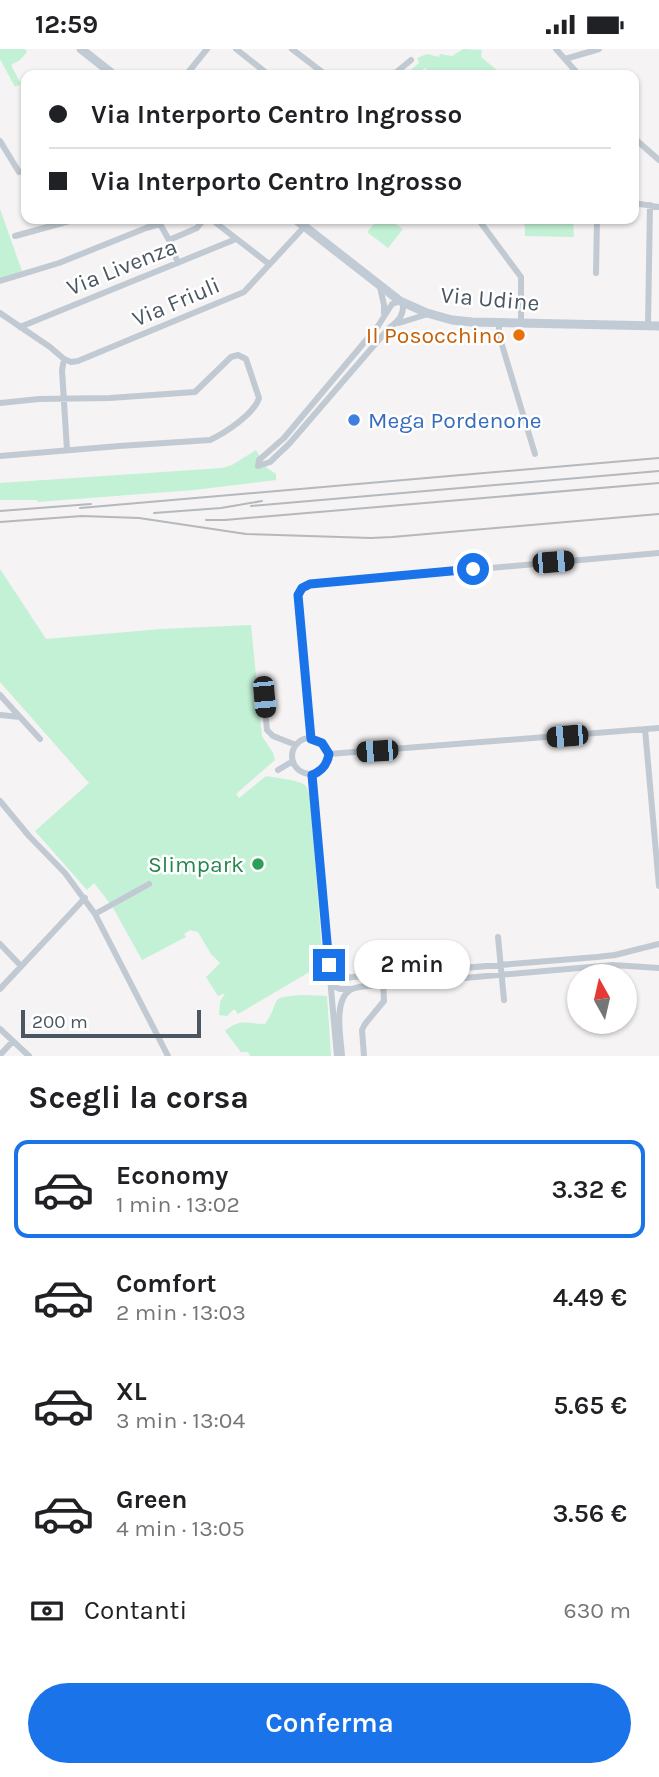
<!DOCTYPE html>
<html lang="it">
<meta charset="utf-8">
<style>
:root{--surface:#fff;--page:#f2f2f2;--text:#202124;--muted:#757577;--line:#e0e0e0;--accent:#1a73e8}
body{margin:0;font-family:Karla,sans-serif;background:var(--page);color:var(--text);height:100vh;display:flex;flex-direction:column;font-size:26px;white-space:nowrap}
*{box-sizing:border-box;margin:0}
p{font-size:23px;color:var(--muted)}
.icon{flex:none;width:38px;height:38px;fill:none;stroke:currentColor;stroke-width:2;stroke-linecap:round;stroke-linejoin:round}
.map{position:relative;height:1007px;overflow:hidden}
.sheet{display:flex;flex-direction:column;background:var(--surface);flex:1}
.sheet>*{flex:none}
.top-card{position:absolute;left:21px;top:21px;width:618px;height:154px;border-radius:14px;box-shadow:0 2px 5px #0004;display:grid;align-content:center;height:154px;padding:0 28px;background:var(--surface)}
.needle{width:46px;rotate:352deg}
.fabs{position:absolute;left:567px;top:915px;display:grid;gap:14px}
.fabs a{display:grid;place-items:center;width:70px;height:70px;border-radius:50%;background:var(--surface);box-shadow:0 2px 5px #0004;font-size:35px}
.scale{position:absolute;left:21px;bottom:18px;width:180px;box-sizing:border-box;padding-left:7px;border:4px solid #4a5661;border-top:0;font-size:19px;line-height:24px;white-space:nowrap;color:#4a5661;-webkit-text-stroke:5px #fff;paint-order:stroke}
.end{position:absolute;width:32px;height:32px;margin:-16px;border:9px solid #1a73e8;background:#fff;box-shadow:0 0 0 4px #fff}
.from{border-radius:50%}
.bubble{position:absolute;height:49px;border-radius:24px;background:var(--surface);box-shadow:0 2px 5px #0004;font-size:23px;font-weight:600;line-height:49px;text-align:center}
.car{position:absolute;width:21px;height:42px;margin:-21px -10px;border-radius:9px;box-shadow:0 0 5px 2px #0007;background:linear-gradient(#222 24%,#8ab4d8 0 40%,#222 0 76%,#8ab4d8 0 86%,#222 0)}
.top-card b{display:flex;align-items:center;gap:24px;height:66px;font-size:26px}
.top-card b+b{border-top:2px solid var(--line)}
.top-card i{width:18px;height:18px;background:var(--text)}
ul{padding:0;list-style:none}
li{display:flex;align-items:center;gap:21px;height:98px;margin:0 14px 10px;padding:0 14px;border:4px solid transparent;border-radius:14px}
li div{flex:1}
li b{display:block;font-size:26px}
li em{font-style:normal;font-weight:600}
li.current{border-color:var(--accent)}
li>.icon{width:63px;height:63px;stroke-width:1.5}
h2{padding:0 28px;font-size:32px;line-height:84px}
.pay{display:flex;align-items:center;gap:18px;height:77px;padding:0 28px;font-size:26px}
.pay p{margin-inline-start:auto}
.action{display:flex;gap:14px;margin-top:auto;padding:14px 28px}
.action a{flex:1;height:80px;border-radius:42px;background:var(--accent);color:#fff;font-size:28px;font-weight:600;line-height:80px;text-align:center}
.status{display:flex;justify-content:space-between;align-items:center;height:49px;padding:0 35px;background:var(--surface);direction:ltr}
.status svg{height:19px;fill:currentColor}
.map>svg:first-child{display:block}
.green{fill:#c3f1d5}
.lines{fill:none;stroke-linecap:round;stroke-linejoin:round}
.minor{stroke:#c1cad2;stroke-width:6}
.secondary{stroke:#c1cbd6;stroke-width:9}
.rail{stroke:#b5b8bd;stroke-width:2}
.route{stroke:#1a73e8;stroke-width:9}
.food-dot{fill:#e8710a;stroke:#fff;stroke-width:2.5}
.shop-dot{fill:#3f7fe0;stroke:#fff;stroke-width:2.5}
.leisure-dot{fill:#2e9e5b;stroke:#fff;stroke-width:2.5}
.labels{text-anchor:middle;dominant-baseline:central;stroke-width:5;stroke-linejoin:round;paint-order:stroke}
.street-label{font-size:23px;fill:#4a5661;stroke:#fff}
.food-label{font-size:23px;fill:#c56008;stroke:#fff;text-anchor:end}
.shop-label{font-size:23px;fill:#366cbe;stroke:#fff;text-anchor:start}
.leisure-label{font-size:23px;fill:#27864d;stroke:#fff;text-anchor:end}
</style>
<div class="status"><b>12:59</b><svg viewBox="0 0 49 12"><path d="M0 12V9h3v3zM5 12V6h3v6zM10 12V3h3v9zM15 12V0h3v12zM26 1h20v11H26zM47 4h2v5h-2z"/></svg></div>
<div class="map">
<svg width="659" height="1007" viewBox="0 0 659 1007">
<rect width="100%" height="100%" fill="#f5f3f3"/>
<path class="green" d="M0,0H25L27,3L20,11L11,16L21,35L15,38L0,10Z
M463,0L482,1L481,8L503,26H446L442,23L434,26L425,19L417,26H410L407,24L419,14L417,9L427,5L439,8L440,5L452,7Z
M0,160L22,222L0,231Z
M378,170H388L403,180L388,199L367,183Z
M521,170H573L574,188L525,187V177Z
M256,401L267,419L276,425V431L194,441L37,453L38,451H0V434L222,419L232,416Z
M0,520L46,590L161,580L251,576L262,687L273,704L275,711L236,745L239,749L266,727C276,729 301,731 306,737C308,740 308,744 310,748L323,915L238,965L234,960L227,967L219,966L220,953L225,944L218,947L206,928L220,914L211,905L198,883L190,881L184,885L186,888L142,911L112,857L94,834L87,841L35,782L89,734L0,633Z
M304,946L327,947L331,1007H250L248,1003H241L225,982C241,969 247,975 265,975C283,950 265,948 304,946Z"/>
<g class="lines">
<path class="minor" d="M236,0L269,26
M292,0L326,26
M556,0L579,26
M565,10L599,0
M186,26L207,0
M393,26L411,11
M634,89L659,111
M0,92L19,123
M634,154L659,158
M211,170L269,215
M478,170L521,228V273
M15,187L77,170
M169,191L178,214
M596,224L597,170
M0,232L59,214L146,179L160,175L169,191L197,179L204,170
M380,238L384,256V265
M400,252L392,255L378,277L284,389L259,411L258,417L270,413L289,395L389,279C399,272 404,266 403,254
M0,264L50,298L64,310L71,313L78,312L244,243L305,177
M499,273V286L535,405
M399,274L428,265
M648,277L650,156
M20,278L236,190
M64,310L62,321L67,401
M0,354L39,350L110,349L195,343L231,308L238,306L246,310L259,349C254,365 225,384 210,391L119,397L0,407
M0,646L20,668
M264,648L267,681L273,687L296,696
M0,666L20,668L40,690
M645,680L659,837
M292 707a18 18 0 1 1 36 0a18 18 0 1 1-36 0Z
M311,690L298,546L302,539L310,535L659,504
M329,705L659,679
M278,721L293,712
M312,726L337,1007
M0,752L29,787L65,824L95,865L168,1007
M95,865L149,835
M498,888L504,951
M0,895L21,917
M329,913L340,924L347,927
M331,936L341,930L353,928L597,908L615,906L659,895
M331,936L340,940H351
M0,940L85,849
M0,980L29,1007
M0,1006L13,992
M342,1007C341,989 333,952 350,941C359,936 373,937 384,936L613,916L659,919
M364,1007L362,981L365,975L384,952L383,933"/>
<path class="secondary" d="M81,0L114,26
M295,170L400,252L427,264L452,271L472,273L659,277"/>
<path class="rail" d="M251,457L659,422
M80,459L659,409
M0,462L91,455
M154,464L221,459L262,452
M206,471H225L659,434
M0,473L82,467L139,469L246,485L371,489L392,488L659,465"/>
</g>
<g class="lines">
<path class="route" d="M329,916L312,726C322,722 327,716 329,705L322,694L311,690L298,546L302,539L310,535L473,520"/>
</g>
<circle class="food-dot" cx="519" cy="286" r="7"/>
<circle class="shop-dot" cx="354" cy="371" r="7"/>
<circle class="leisure-dot" cx="258" cy="815" r="7"/>
<g class="labels">
<g class="street-label">
<text transform="translate(122 218) rotate(-22)">Via Livenza</text>
<text transform="translate(490 250) rotate(5)">Via Udine</text>
<text transform="translate(176 253) rotate(-23)">Via Friuli</text>
</g>
<g class="food-label">
<text x="505" y="286">Il Posocchino</text>
</g>
<g class="shop-label">
<text x="368" y="371">Mega Pordenone</text>
</g>
<g class="leisure-label">
<text x="244" y="815">Slimpark</text>
</g>
</g>
</svg>
<div class="fabs">
<a><svg class="needle" viewBox="-14 -14 28 28"><path d="M0-13l5 13h-10z" fill="#e53935"/><path d="M0 13l5-13h-10z" fill="#757577"/></svg></a>
</div>
<div class="scale">200 m</div>
<i class="end from" style="left:473px;top:520px"></i>
<i class="end" style="left:329px;top:916px"></i>
<div class="bubble" style="left:354px;top:891px;width:116px">2 min</div>
<i class="car" style="left:553px;top:513px;rotate:85deg"></i>
<i class="car" style="left:264px;top:648px;rotate:175deg"></i>
<i class="car" style="left:567px;top:687px;rotate:265deg"></i>
<i class="car" style="left:377px;top:702px;rotate:266deg"></i>
<div class="top-card">
<b><i class="from"></i>Via Interporto Centro Ingrosso</b>
<b><i></i>Via Interporto Centro Ingrosso</b>
</div>
</div>
<section class="sheet">
<h2>Scegli la corsa</h2>
<ul>
<li class="current"><svg class="icon" aria-label="car" viewBox="0 0 24 24"><path d="M5 17H2v-5l4-1 3-4h7l3 4 3 1v5h-3M9 17h6M6 11h13"/><circle cx="7" cy="17" r="2"/><circle cx="17" cy="17" r="2"/></svg><div><b>Economy</b><p>1 min · 13:02</p></div><em>3.32 €</em></li>
<li><svg class="icon" aria-label="car" viewBox="0 0 24 24"><path d="M5 17H2v-5l4-1 3-4h7l3 4 3 1v5h-3M9 17h6M6 11h13"/><circle cx="7" cy="17" r="2"/><circle cx="17" cy="17" r="2"/></svg><div><b>Comfort</b><p>2 min · 13:03</p></div><em>4.49 €</em></li>
<li><svg class="icon" aria-label="car" viewBox="0 0 24 24"><path d="M5 17H2v-5l4-1 3-4h7l3 4 3 1v5h-3M9 17h6M6 11h13"/><circle cx="7" cy="17" r="2"/><circle cx="17" cy="17" r="2"/></svg><div><b>XL</b><p>3 min · 13:04</p></div><em>5.65 €</em></li>
<li><svg class="icon" aria-label="car" viewBox="0 0 24 24"><path d="M5 17H2v-5l4-1 3-4h7l3 4 3 1v5h-3M9 17h6M6 11h13"/><circle cx="7" cy="17" r="2"/><circle cx="17" cy="17" r="2"/></svg><div><b>Green</b><p>4 min · 13:05</p></div><em>3.56 €</em></li>
</ul>
<div class="pay"><svg class="icon" aria-label="cash" viewBox="0 0 24 24"><path d="M3 7h18v10H3z"/><circle cx="12" cy="12" r="2"/></svg>Contanti<p>630 m</p></div>
<div class="action"><a>Conferma</a></div>
</section>
